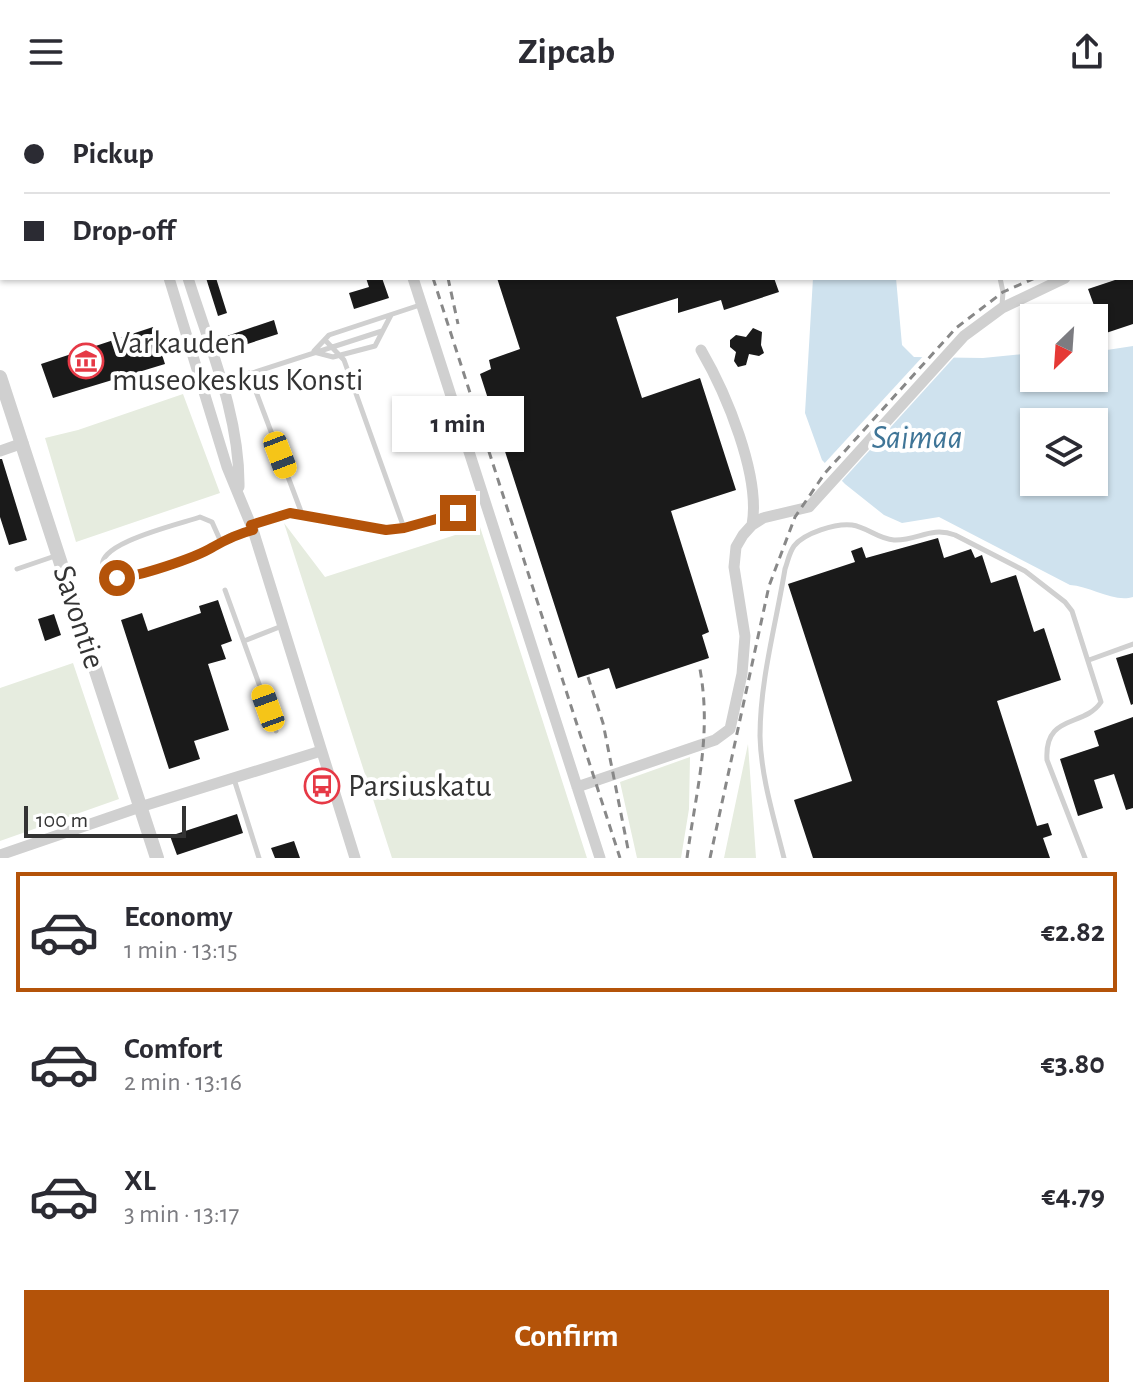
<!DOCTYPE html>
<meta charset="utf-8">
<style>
:root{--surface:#fff;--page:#f7f7f7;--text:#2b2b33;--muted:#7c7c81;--line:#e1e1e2;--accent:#b45309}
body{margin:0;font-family:"Alegreya Sans",sans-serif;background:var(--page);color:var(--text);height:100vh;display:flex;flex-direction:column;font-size:30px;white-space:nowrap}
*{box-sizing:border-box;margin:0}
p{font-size:26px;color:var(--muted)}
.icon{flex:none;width:44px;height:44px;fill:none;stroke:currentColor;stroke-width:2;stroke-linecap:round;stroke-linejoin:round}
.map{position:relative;height:754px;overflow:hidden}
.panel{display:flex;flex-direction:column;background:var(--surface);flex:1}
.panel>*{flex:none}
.top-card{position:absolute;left:0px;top:0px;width:1134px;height:176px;box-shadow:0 2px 6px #0004;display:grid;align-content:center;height:176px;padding:0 24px;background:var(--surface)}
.needle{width:52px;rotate:205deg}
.tools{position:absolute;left:1020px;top:200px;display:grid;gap:16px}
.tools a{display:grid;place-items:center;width:88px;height:88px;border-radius:0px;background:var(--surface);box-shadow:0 2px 6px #0004;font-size:40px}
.scale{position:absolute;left:24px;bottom:20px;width:162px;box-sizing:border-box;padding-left:8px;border:4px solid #333;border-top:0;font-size:22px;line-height:28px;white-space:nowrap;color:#333;-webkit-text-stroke:6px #fff;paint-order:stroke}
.end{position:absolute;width:36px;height:36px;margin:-18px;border:10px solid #b45309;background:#fff;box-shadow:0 0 0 4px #fff}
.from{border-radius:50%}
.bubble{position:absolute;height:56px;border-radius:0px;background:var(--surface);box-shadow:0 2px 6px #0004;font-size:26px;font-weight:700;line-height:56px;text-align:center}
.car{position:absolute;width:24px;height:48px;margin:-24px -12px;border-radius:10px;box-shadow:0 0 6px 2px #0007;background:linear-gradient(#f5c518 24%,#345 0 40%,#f5c518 0 76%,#345 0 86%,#f5c518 0)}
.top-card b{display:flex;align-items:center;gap:28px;height:76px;font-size:30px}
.top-card b+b{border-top:2px solid var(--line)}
.top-card i{width:20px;height:20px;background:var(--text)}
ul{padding:14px 0 0;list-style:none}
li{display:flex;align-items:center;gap:24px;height:120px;margin:0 16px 12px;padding:0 8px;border:4px solid transparent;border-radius:0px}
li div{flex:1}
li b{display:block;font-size:30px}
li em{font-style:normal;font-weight:700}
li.selected{border-color:var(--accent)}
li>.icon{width:72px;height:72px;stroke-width:1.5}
.primary-button{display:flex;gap:16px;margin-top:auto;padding:16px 24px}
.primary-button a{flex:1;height:92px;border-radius:0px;background:var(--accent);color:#fff;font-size:32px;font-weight:700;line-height:92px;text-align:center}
header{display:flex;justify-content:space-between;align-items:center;height:104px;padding:0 24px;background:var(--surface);font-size:36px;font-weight:700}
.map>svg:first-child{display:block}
.green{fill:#e6ecdf}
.water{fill:#cfe2ee;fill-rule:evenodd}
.pier{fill:#fff}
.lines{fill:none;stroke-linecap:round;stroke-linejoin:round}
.canal{stroke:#cfe2ee;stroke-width:11}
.building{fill:#1a1a1a}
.service{stroke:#d0d0d0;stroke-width:5}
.minor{stroke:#d0d0d0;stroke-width:11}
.tertiary{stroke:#d0d0d0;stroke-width:14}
.rail{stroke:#888;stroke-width:3;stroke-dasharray:8 6;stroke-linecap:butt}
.route{stroke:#b45309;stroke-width:10}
.labels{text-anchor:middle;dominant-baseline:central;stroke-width:8;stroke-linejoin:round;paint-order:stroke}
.poi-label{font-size:32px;fill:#333;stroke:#fff;text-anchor:start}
.street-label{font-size:32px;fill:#333;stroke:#fff}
.water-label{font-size:34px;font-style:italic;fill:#3f7597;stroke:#fff}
</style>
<header><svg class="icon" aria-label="menu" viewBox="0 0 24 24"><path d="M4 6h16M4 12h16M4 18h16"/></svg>Zipcab<svg class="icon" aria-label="share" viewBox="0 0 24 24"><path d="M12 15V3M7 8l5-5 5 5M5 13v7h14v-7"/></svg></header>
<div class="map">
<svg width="1133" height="754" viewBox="0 0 1133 754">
<rect width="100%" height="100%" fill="#fff"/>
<path class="green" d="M183,290L220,389L76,438L45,334L78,326Z
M284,419L325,473L480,423L587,754H392Z
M73,559L119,695L0,737V584Z
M748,640L756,754H724Z
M690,653L689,705L681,754H637L620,678Z"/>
<path class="water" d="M813,174H896L902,241L914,253L983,254L1034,249V274H1094V248L1133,242V493C1114,499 1090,482 1070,481L939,413L902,419L884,411L845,380L822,356L805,309ZM1034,318H1094V378H1034Z"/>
<path class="pier" d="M926,249H958L839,380L822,362Z"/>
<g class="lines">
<path class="canal" d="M856,0L857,2"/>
</g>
<path class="building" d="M206,174H216L227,209L218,212Z
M366,174H382L389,194L354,205L349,189L369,183Z
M497,174H774L779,188L724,206L721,196L678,209V194L616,213L642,294L700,274L736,386L671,407L709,528L702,531L709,554L616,585L609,564L578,574L480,270L491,265L489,256L520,245Z
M1121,174H1133V220L1094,233V214L1100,218L1088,185Z
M274,216L278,230L229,246L224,233Z
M153,223L165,260L53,294L41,260Z
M753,224L762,228L761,241L764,249L759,252L749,250L746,261L738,263L734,257L736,248L730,243V236L736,231L746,233Z
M0,355H2L27,436L9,441L0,413Z
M938,434L944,454L971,445L975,454L982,451L991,479L1016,471L1034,528L1044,524L1061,576L997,597L1037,722L1048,719L1052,731L1043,734L1050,754H813L794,696L852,677L788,480L855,458L851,447L862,443L866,454Z
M218,496L232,537L221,541L226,555L208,560L229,626L194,637L200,655L169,665L121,516L142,509L148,527L201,509L199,502Z
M54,510L61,531L45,537L38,515Z
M1133,549V600L1131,601L1116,554Z
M1133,613V704L1126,706L1114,670L1094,676L1103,704L1078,712L1060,655L1099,642L1094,627Z
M237,710L243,729L177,751L170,732Z
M294,737L300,754H275L271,744Z"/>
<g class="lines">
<path class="service" d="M229,0L230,2
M1000,174L1003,188L1002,201
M325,236L344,256L404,424
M314,247L329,231L420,201
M314,248L333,253L375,242L391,211
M249,269L302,410
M203,285L382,227
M252,421L290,409L386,426L404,424L458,409
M221,438L212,418L200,413C184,419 90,440 104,465C106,470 114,473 119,474C132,476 201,450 213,443C219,440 223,435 229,432C236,429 245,428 253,426
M17,465L58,451
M225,486L276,627
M244,537L282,522
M1089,556L1133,540
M234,675L259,754
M784,754C774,714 761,673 760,632C760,576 776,520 785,465C788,457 789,449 794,442C804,429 836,419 852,421C867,423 878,435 894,436C918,437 930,422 955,431L1025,467L1065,498L1072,507L1101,598C1084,624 1044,609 1047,656L1085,754"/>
<path class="minor" d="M6,0L7,2
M114,0V2
M130,0L131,2
M356,0L357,2
M1132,152H1133
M169,174L227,363L253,426L355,754
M188,174C209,241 240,312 239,383
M413,174L600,754
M701,246C726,289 761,372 752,421
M0,347L23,339
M577,683L715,636L730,625L742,570L745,532L734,463L736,443L743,431L752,421L763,414L809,403L964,232L1002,204L1065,174
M0,751L140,703L321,647"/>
<path class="tertiary" d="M44,2L50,0
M0,17L2,16
M0,273L157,754"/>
<path class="rail" d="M376,0V2
M1132,140H1133
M433,174L620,754
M448,174L458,220
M588,573L603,619L629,750
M687,754C696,685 713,630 699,560
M710,754L769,482L795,413L825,369L956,224L1003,188L1035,174"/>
</g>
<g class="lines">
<path class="route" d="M117,474C138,473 195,454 213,443C227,435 237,430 253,426L251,421L290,409L386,426L404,424L458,409"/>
</g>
<defs>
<g id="museum-ring" transform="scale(1.8)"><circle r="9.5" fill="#fff" stroke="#e63946" stroke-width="1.5"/><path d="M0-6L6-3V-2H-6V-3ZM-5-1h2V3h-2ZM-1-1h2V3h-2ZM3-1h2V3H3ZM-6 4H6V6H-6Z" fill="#e63946"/></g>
<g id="bus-ring" transform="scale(1.8)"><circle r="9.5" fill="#fff" stroke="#e63946" stroke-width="1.5"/><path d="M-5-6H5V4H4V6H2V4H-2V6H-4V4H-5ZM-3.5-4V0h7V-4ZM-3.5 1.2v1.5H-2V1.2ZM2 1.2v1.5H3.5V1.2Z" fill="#e63946"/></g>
</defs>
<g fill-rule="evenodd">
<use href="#museum-ring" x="86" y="257"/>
<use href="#bus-ring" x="322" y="682"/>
</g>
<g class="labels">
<g class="poi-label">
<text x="112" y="239">Varkauden<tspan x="112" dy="37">museokeskus Konsti</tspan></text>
<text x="348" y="682">Parsiuskatu</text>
</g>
<g class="street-label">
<text transform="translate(79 513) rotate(72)">Savontie</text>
</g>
<g class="water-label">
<text x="917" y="334">Saimaa</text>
</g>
</g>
</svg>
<div class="tools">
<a><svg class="needle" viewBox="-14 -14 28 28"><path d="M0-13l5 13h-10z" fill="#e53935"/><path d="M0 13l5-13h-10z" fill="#7c7c81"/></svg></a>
<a><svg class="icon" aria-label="layers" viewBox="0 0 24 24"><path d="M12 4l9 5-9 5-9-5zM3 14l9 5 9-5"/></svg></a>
</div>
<div class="scale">100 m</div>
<i class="end from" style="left:117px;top:474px"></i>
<i class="end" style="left:458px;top:409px"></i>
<div class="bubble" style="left:392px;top:292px;width:132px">1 min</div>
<i class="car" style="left:280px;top:351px;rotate:159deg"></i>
<i class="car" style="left:268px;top:604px;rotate:340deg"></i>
<div class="top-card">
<b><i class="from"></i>Pickup</b>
<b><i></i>Drop-off</b>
</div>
</div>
<section class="panel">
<ul>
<li class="selected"><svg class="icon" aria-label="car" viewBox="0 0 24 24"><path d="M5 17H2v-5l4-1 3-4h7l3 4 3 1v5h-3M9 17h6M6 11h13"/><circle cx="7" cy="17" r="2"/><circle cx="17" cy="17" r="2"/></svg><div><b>Economy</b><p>1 min · 13:15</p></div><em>€2.82</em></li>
<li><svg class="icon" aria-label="car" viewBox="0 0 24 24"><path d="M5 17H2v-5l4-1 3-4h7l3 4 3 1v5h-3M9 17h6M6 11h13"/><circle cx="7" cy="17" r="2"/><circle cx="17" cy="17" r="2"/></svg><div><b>Comfort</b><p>2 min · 13:16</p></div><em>€3.80</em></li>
<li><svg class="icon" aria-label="car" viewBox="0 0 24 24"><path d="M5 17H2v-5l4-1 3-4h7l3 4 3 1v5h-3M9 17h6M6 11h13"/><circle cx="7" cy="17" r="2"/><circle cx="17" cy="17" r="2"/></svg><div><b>XL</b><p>3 min · 13:17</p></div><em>€4.79</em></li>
</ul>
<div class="primary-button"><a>Confirm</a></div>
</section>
